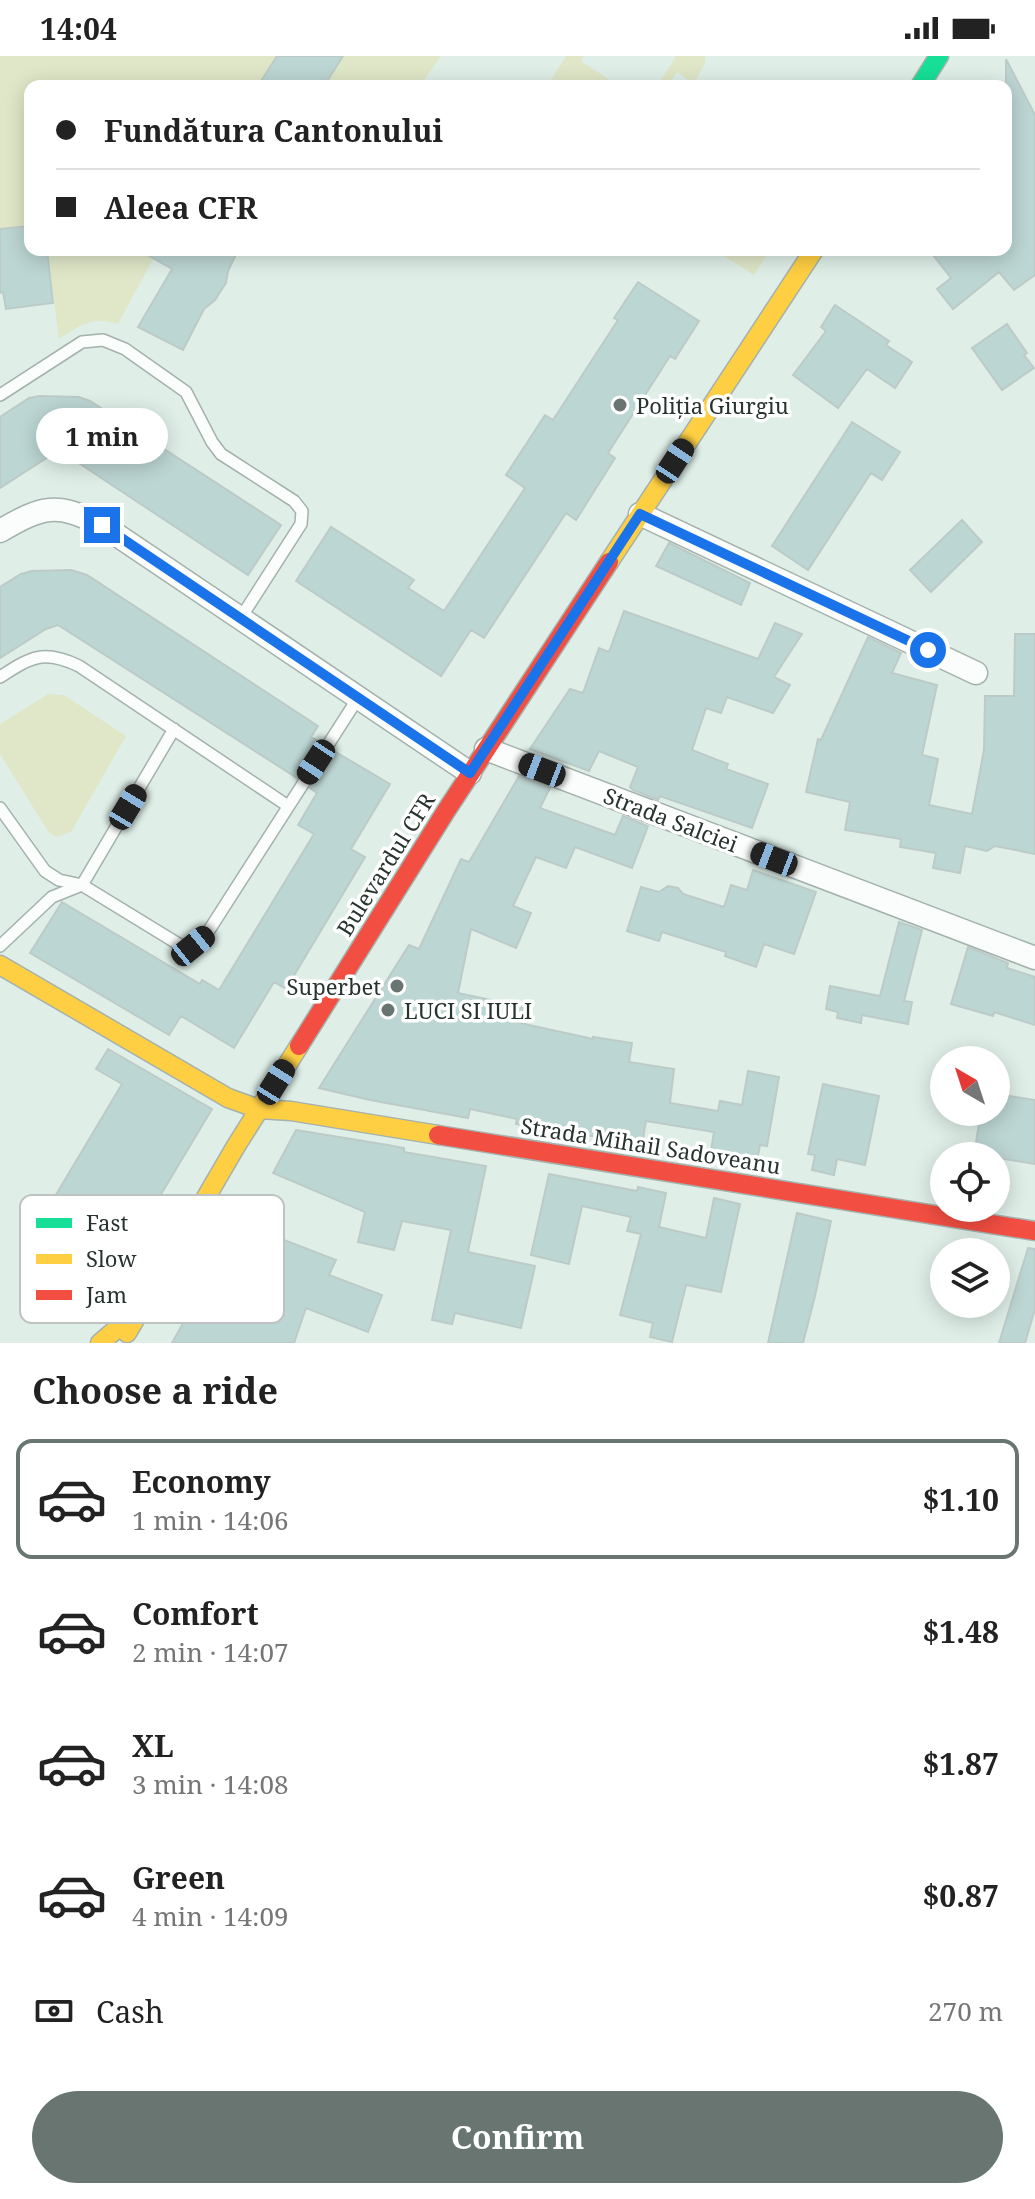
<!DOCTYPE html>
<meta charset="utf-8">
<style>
:root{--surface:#fff;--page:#f6f6f6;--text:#222;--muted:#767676;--line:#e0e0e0;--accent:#687570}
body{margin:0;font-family:"Noto Serif",serif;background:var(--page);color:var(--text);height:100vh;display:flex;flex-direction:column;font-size:30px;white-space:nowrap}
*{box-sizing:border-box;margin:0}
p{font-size:26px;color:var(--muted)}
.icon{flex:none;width:44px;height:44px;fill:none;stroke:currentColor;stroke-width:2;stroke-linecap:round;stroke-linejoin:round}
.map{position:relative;height:1287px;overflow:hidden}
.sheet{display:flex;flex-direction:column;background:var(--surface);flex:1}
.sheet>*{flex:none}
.guide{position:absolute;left:24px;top:24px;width:988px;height:176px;border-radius:16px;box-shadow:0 4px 20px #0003;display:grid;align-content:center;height:176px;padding:0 32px;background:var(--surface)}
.needle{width:52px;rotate:321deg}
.fabs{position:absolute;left:930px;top:990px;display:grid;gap:16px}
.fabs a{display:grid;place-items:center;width:80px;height:80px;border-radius:50%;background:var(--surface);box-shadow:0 4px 20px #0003;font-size:40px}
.end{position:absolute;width:36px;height:36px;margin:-18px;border:10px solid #1a73e8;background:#fff;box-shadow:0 0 0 4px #fff}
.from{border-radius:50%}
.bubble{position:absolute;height:56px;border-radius:28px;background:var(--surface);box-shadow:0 4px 20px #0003;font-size:26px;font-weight:700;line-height:56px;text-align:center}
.car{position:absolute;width:24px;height:48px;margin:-24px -12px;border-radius:10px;box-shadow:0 0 6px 2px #0007;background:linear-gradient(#222 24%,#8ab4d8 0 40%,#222 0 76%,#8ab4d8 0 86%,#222 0)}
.guide b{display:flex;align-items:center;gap:28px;height:76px;font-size:30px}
.guide b+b{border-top:2px solid var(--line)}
.guide i{width:20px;height:20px;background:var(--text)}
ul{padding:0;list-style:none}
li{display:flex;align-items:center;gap:24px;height:120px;margin:0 16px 12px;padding:0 16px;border:4px solid transparent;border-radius:16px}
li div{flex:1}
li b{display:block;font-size:30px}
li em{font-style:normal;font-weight:700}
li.selected{border-color:var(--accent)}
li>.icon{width:72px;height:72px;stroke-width:1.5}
h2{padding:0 32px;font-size:36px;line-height:96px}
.pay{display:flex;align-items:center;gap:20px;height:88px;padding:0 32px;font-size:30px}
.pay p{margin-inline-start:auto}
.primary-button{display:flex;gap:16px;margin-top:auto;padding:16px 32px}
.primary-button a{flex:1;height:92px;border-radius:48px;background:var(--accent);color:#fff;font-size:32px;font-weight:700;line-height:92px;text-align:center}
.status{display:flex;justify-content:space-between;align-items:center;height:56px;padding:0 40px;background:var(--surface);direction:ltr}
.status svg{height:22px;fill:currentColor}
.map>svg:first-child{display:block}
.green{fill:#e0e7c8}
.building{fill:#bcd6d3;stroke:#bdcbc8;stroke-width:2}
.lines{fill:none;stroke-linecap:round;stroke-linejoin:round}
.lane-casing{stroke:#a4b1ac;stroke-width:14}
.street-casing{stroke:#a4b1ac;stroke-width:25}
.fast-casing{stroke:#a4b1ac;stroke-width:21}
.slow-casing{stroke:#a4b1ac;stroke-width:21}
.jam-casing{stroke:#a4b1ac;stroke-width:21}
.lane{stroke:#fafdfc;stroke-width:11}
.street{stroke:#fafdfc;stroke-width:22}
.fast{stroke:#16e098;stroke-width:18}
.slow{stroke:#ffcf43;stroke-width:18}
.jam{stroke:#f24e42;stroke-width:18}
.route{stroke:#1a73e8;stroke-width:10}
.poi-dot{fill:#687570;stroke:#fff;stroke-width:3}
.labels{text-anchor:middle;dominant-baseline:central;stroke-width:7;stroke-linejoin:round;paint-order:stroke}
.poi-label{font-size:22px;fill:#28342f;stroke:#fff;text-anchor:start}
.street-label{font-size:22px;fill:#28342f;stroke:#fff}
.key{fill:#fff;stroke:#bec2c1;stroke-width:2}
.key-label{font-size:22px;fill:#28342f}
</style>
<div class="status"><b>14:04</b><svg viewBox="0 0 49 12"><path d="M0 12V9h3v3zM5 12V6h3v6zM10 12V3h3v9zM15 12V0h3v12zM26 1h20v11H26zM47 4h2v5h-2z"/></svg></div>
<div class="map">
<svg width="1035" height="1287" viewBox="0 0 1035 1287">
<rect width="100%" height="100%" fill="#dfefe8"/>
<path class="green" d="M0,0H441L424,24L431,30H30V170L0,173Z
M566,0H584L581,5L619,30H547Z
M674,0H705V7L694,28L677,16L667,30H657L675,2Z
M47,194H158L118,268C93,260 80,269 59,283Z
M714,194H770L754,219Z
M48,638L64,639L126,680L71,776L57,781L49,777L0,698V668Z"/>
<path class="building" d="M277,0H343L324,30H258Z
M1006,3L1035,59V219L1014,234L999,216L953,253L937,233L951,222L929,194H1006Z
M30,170V194H47L53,247L6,253L3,236L0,237V173Z
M139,194H238L228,215L226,227L215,244L204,253L183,294L138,271L172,213Z
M638,226L699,265L675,303L670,300L608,397L615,402L576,464L566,457L484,582L471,574L441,620L296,525L331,471L414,524L408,532L444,555L525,432L506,419L545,359L553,364L618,264L614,262Z
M835,249L889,285L886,289L912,306L895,332L867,313L838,352L793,319L826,275L821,271Z
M1007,268L1027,297L1024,299L1034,312L1002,334L972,292Z
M39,340L79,341L90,345L281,469L248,519L59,394L0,432V361L29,342Z
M852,366L900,396L882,424L871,417L808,514L772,490Z
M962,464L982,486L931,536L910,514Z
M669,487L750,527L741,549L656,510Z
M71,514L87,519L318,670L311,681L320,686L297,722L58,569L46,573L0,602V531L21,518L32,515Z
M624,555L758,603L775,567L802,578L774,621L790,629L773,657L727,641L721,657L706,652L692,694L728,708L726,713L768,728L752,772L660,740L658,744L633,734L630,731L638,711L599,695L589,715L530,693L570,633L583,637L599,592L609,596Z
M1015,578H1035V798L995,790L987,795L965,790L960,817L933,812L936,797L900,791L901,783L845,774L850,746L806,736L818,683L821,684L868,581L901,597L892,617L937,629L922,699L938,703L929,749L972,758L984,694L985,640H1014Z
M334,695L390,728L351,793L365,801L286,933L274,926L234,992L181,960L169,979L30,897L62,846L200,928L202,924L219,934L314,778L298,769L317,737L310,732Z
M519,720L550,732L540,752L615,779L623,760L648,770L632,812L575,791L566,812L536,801L513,850L531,857L516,892L471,873L458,937L524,951L520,967L593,983V981L632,987L629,1006L674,1013L670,1047L718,1055L720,1045L742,1049L748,1015L779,1021L767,1090L760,1089L756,1109L710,1101L714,1076L646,1065L642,1088L516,1068L517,1063L470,1053L468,1062L370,1044L319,1032L409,889L419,893L461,803L469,806Z
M753,814L816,836L794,898L764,888L756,911L725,900L726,896L662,876L659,885L627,875L641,831L659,836L668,830L678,832L683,838L724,851L731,829L747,834Z
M899,866L922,874L904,945L912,946L908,968L862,959L861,967L837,962L838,956L826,953L830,930L880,940Z
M968,891L1008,907L1007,912L1035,921V969L994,956L993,960L951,948Z
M108,993L212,1053L109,1225L32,1179L122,1028L96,1013Z
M823,1028L879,1040L865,1109L837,1103L834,1119L812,1114L815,1099L808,1098Z
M996,1038L1035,1044V1108L974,1098L981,1056H996Z
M296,1074L388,1089L404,1092V1096L486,1110L468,1196L535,1210L521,1272L455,1257L452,1268L432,1264L451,1174L402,1165L394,1194L358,1186L365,1156L273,1117Z
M549,1118L637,1135L638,1131L666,1137L659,1171L706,1182L714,1142L740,1148L721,1236L686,1229L672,1286L650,1281L653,1267L620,1259L641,1178L627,1175L631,1161L582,1150L569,1208L531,1199Z
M797,1157L831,1165L815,1240L803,1287H768Z
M240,1175L258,1182L261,1175L336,1204L329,1219L382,1239L368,1276L306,1252L294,1287H172L197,1242L212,1248Z
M1028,1192L1035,1193V1253L1025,1287H999Z"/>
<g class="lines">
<g class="lane-casing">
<path id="lane" d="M0,339L82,286L103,284L125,293L186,336L212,386L221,398L294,445L302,455L301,468L240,563
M0,621C31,601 43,593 79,610L288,750
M0,752L45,815L59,824L82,829L180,889L193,890L206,879L358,642
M0,890L52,841L82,829L174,673"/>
</g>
<g class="street-casing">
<path id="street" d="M640,458L976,617
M0,475C43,450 56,446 102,469L470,717
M486,693L1035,902"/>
</g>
<g class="fast-casing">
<path id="fast" d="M920,30L939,0"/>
</g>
<g class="slow-casing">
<path id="slow" d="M609,506L814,194
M0,909L228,1042L259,1053L291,1055L438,1079
M127,1277L236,1090L299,990
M100,1287L139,1254"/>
</g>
<g class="jam-casing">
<path id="jam" d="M299,990L446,755L609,506
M438,1079L1035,1175"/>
</g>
<use href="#lane" class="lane"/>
<use href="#street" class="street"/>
<use href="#fast" class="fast"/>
<use href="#slow" class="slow"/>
<use href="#jam" class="jam"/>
</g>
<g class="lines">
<path class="route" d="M102,469L470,717L640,458L928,594"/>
</g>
<g class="poi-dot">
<circle cx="620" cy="349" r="8"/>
<circle cx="397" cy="930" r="8"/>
<circle cx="388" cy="954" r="8"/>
</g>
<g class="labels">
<g class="poi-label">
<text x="636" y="349">Poliția Giurgiu</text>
<text x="381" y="930" text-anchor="end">Superbet</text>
<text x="404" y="954">LUCI SI IULI</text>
</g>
<g class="street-label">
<text transform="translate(671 763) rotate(21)">Strada Salciei</text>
<text transform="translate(385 808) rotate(-58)">Bulevardul CFR</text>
<text transform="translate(651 1089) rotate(9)">Strada Mihail Sadoveanu</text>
</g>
</g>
<rect x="20" y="1139" width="264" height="128" rx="12" class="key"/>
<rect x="36" y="1162" width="36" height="10" fill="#16e098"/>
<rect x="36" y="1198" width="36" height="10" fill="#ffcf43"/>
<rect x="36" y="1234" width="36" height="10" fill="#f24e42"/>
<g class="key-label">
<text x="86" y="1175">Fast</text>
<text x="86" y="1211">Slow</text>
<text x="86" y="1247">Jam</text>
</g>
</svg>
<div class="fabs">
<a><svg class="needle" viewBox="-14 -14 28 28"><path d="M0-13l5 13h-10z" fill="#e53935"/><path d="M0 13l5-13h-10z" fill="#767676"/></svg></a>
<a><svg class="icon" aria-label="locate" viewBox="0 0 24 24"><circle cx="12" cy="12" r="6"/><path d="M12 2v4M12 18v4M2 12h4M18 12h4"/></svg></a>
<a><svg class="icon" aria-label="layers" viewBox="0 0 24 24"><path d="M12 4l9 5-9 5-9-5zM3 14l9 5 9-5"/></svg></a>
</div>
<i class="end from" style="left:928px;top:594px"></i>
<i class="end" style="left:102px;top:469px"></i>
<div class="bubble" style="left:36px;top:352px;width:132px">1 min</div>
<i class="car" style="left:675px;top:405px;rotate:33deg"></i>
<i class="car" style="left:316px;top:706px;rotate:213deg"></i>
<i class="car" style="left:542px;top:714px;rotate:291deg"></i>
<i class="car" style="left:128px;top:751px;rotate:31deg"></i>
<i class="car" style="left:774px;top:803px;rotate:291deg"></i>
<i class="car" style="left:193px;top:890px;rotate:51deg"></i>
<i class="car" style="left:276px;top:1026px;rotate:32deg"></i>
<div class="guide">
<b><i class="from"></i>Fundătura Cantonului</b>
<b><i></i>Aleea CFR</b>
</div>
</div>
<section class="sheet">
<h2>Choose a ride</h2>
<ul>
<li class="selected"><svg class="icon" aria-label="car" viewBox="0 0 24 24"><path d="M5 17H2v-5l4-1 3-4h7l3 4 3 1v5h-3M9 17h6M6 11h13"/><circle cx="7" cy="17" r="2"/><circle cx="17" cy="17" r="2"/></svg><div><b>Economy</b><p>1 min · 14:06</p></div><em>$1.10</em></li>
<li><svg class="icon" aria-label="car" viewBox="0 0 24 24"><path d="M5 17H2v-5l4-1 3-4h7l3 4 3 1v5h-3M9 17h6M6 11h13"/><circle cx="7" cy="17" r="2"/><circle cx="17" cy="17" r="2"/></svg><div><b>Comfort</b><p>2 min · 14:07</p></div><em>$1.48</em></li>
<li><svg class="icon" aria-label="car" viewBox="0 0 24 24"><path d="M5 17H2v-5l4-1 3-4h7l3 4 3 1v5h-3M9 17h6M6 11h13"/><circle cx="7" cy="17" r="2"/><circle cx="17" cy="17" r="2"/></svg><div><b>XL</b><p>3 min · 14:08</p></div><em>$1.87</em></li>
<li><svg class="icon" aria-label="car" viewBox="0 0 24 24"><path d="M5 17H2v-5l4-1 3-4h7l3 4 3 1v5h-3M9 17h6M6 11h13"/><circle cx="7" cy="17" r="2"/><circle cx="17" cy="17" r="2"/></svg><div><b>Green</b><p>4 min · 14:09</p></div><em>$0.87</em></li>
</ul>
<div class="pay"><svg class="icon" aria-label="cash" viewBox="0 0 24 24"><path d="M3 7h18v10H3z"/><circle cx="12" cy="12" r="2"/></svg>Cash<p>270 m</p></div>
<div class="primary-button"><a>Confirm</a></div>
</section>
